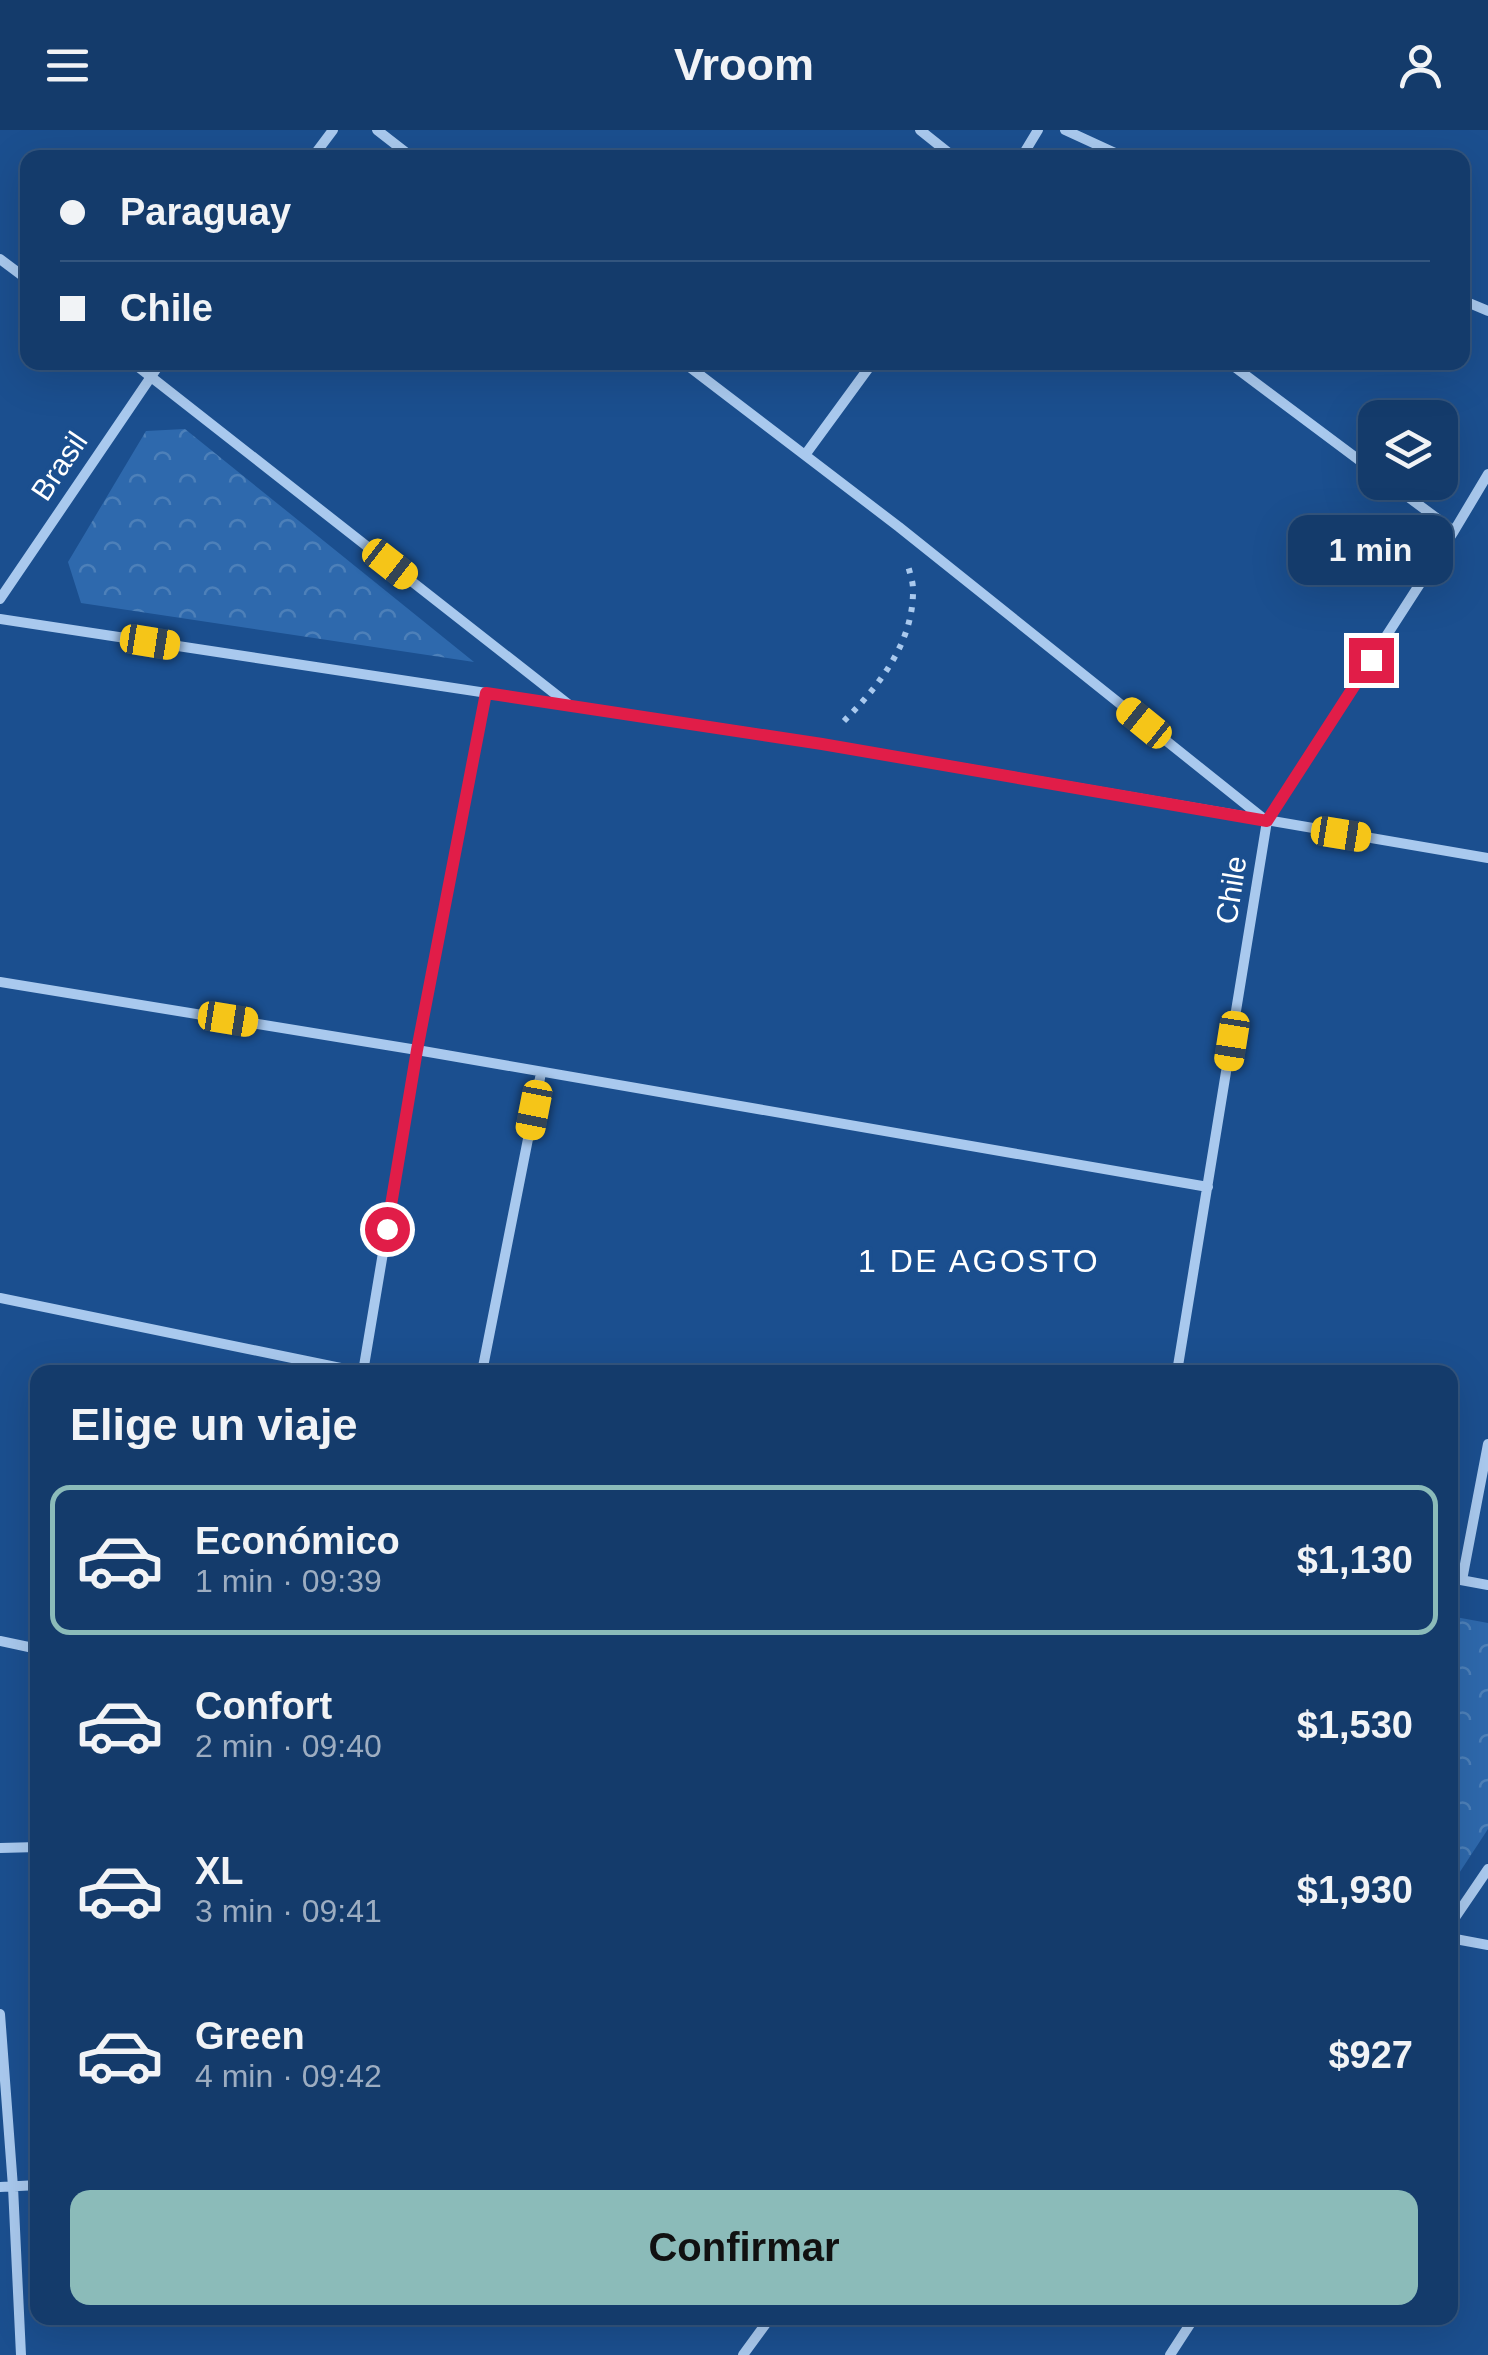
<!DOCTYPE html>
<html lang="es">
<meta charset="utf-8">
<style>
:root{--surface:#143b6b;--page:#214673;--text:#f1f3f6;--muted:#9dadc1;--line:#33557e;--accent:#8bbbb9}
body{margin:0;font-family:Helvetica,sans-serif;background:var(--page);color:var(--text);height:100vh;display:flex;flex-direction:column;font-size:38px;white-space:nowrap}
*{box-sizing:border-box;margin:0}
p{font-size:32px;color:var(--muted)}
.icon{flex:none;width:55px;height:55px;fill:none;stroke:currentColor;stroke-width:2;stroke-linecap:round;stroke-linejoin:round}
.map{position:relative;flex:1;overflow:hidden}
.panel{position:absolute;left:30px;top:1235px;width:1428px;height:960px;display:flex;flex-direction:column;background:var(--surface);border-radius:20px;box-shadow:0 10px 40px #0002,0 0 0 2px var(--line)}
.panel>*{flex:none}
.banner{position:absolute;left:20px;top:20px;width:1450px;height:220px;border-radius:20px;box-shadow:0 10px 40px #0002,0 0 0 2px var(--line);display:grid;align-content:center;height:220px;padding:0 40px;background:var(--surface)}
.fabs{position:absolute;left:1358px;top:270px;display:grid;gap:20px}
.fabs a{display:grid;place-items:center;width:100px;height:100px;border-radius:20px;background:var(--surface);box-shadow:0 10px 40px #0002,0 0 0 2px var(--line);font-size:50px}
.end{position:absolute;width:45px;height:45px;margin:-22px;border:12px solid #e11d48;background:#fff;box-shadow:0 0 0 5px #fff}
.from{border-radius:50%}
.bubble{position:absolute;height:70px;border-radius:20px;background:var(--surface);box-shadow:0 10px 40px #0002,0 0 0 2px var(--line);font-size:32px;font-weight:700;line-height:70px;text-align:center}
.car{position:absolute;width:30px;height:60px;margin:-30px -15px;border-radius:12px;box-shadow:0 0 8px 2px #0007;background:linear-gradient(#f5c518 24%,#345 0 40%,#f5c518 0 76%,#345 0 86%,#f5c518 0)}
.banner b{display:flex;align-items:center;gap:35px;height:95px;font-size:38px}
.banner b+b{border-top:2px solid var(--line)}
.banner i{width:25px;height:25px;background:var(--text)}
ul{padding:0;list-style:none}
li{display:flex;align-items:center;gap:30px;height:150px;margin:0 20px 15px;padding:0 20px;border:5px solid transparent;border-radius:20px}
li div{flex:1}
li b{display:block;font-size:38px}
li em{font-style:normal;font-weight:700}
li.on{border-color:var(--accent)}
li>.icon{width:90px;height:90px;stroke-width:1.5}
h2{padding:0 40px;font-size:45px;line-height:120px}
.button{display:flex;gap:20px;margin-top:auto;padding:20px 40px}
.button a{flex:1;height:115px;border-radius:20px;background:var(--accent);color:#111;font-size:40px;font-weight:700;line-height:115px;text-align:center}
header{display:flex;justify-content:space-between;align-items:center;height:130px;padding:0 40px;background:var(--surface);font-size:45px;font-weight:700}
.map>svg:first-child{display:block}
.forest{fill:url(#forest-crowns)}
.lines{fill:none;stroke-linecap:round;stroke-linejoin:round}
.path{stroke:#a9c9ee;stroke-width:6;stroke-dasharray:5 8;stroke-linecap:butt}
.street{stroke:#a9c9ee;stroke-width:10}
.route{stroke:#e11d48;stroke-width:12}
.labels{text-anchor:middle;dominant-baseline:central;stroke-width:8;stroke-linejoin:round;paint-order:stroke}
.street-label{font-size:30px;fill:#fff;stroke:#1b4f8f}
.neighbourhood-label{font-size:32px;letter-spacing:2.5px;fill:#fff;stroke:#1b4f8f}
</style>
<header><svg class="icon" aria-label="menu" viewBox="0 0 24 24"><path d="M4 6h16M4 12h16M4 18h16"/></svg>Vroom<svg class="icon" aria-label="person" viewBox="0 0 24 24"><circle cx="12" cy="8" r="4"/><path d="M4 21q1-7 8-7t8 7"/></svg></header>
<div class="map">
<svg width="1488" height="2225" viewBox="0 0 1488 2225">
<defs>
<pattern id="forest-crowns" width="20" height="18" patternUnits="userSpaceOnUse" patternTransform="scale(2.5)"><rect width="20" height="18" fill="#2e69ad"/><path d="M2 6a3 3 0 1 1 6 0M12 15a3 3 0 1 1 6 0" fill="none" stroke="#4d80b9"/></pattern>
</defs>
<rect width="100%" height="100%" fill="#1b4f8f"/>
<path class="forest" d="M185,299L474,532L81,473L68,432L146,301Z
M1450,1486L1488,1493V1699L1450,1757Z"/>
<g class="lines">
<path class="path" d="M844,591C879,556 914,512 913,459C913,452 910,443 908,436"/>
<path class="street" d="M377,0L413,28
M920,0L955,28
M1065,0L1126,28
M312,28L333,0
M1021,28L1038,0
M0,129L28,150
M1462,170L1488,181
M132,232L568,574
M683,232L899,397L1264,689
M1228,232L1375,342
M805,325L873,232
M1388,352L1454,401
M0,469L161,232
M0,489L822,614L1488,728
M0,852L417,920L1208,1057
M0,1168L360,1242
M363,1242L417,920L486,563
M482,1242L541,943
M1177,1242L1267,691L1454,401L1488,344
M1450,1448L1488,1455
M1462,1450L1488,1314
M0,1511L38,1519
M0,1718L38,1717
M1450,1795L1488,1739
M1450,1808L1488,1815
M0,1884L13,2057L21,2225
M0,2057L38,2055
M743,2225L770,2188
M1170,2225L1194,2188"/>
</g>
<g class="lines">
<path class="route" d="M387,1099L417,920L486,563L822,614L1267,691L1371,530"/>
</g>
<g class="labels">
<g class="street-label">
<text transform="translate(59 336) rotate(-56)">Brasil</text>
<text transform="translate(1231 760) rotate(-81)">Chile</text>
</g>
<g class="neighbourhood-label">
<text x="979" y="1131">1 DE AGOSTO</text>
</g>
</g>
</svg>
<div class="fabs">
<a><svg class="icon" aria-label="layers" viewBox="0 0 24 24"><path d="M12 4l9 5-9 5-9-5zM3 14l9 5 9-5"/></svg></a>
</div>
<i class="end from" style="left:387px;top:1099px"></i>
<i class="end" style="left:1371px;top:530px"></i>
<div class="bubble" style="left:1288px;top:385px;width:165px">1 min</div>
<i class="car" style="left:390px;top:434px;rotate:128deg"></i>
<i class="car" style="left:150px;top:512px;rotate:99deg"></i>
<i class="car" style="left:1144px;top:593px;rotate:309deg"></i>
<i class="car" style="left:1341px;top:704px;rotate:99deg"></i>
<i class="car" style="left:228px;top:889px;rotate:99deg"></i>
<i class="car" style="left:1232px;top:911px;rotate:189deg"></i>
<i class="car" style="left:534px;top:980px;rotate:191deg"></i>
<div class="banner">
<b><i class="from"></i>Paraguay</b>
<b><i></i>Chile</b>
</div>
<section class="panel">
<h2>Elige un viaje</h2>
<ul>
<li class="on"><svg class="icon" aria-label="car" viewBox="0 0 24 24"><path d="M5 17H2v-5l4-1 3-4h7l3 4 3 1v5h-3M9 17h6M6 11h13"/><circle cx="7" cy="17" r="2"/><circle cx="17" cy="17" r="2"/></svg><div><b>Económico</b><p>1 min · 09:39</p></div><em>$1,130</em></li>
<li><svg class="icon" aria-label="car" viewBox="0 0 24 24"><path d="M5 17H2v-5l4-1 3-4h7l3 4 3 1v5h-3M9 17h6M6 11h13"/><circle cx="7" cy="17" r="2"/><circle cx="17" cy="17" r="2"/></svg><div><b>Confort</b><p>2 min · 09:40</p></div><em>$1,530</em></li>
<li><svg class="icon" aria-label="car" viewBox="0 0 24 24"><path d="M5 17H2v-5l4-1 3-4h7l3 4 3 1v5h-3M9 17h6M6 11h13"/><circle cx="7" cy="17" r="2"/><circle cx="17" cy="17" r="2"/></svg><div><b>XL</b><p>3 min · 09:41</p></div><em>$1,930</em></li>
<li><svg class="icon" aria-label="car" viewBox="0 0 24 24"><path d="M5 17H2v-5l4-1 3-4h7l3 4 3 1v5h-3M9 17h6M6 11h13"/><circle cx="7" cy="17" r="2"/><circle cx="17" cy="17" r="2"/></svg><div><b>Green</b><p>4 min · 09:42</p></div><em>$927</em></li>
</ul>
<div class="button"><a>Confirmar</a></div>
</section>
</div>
